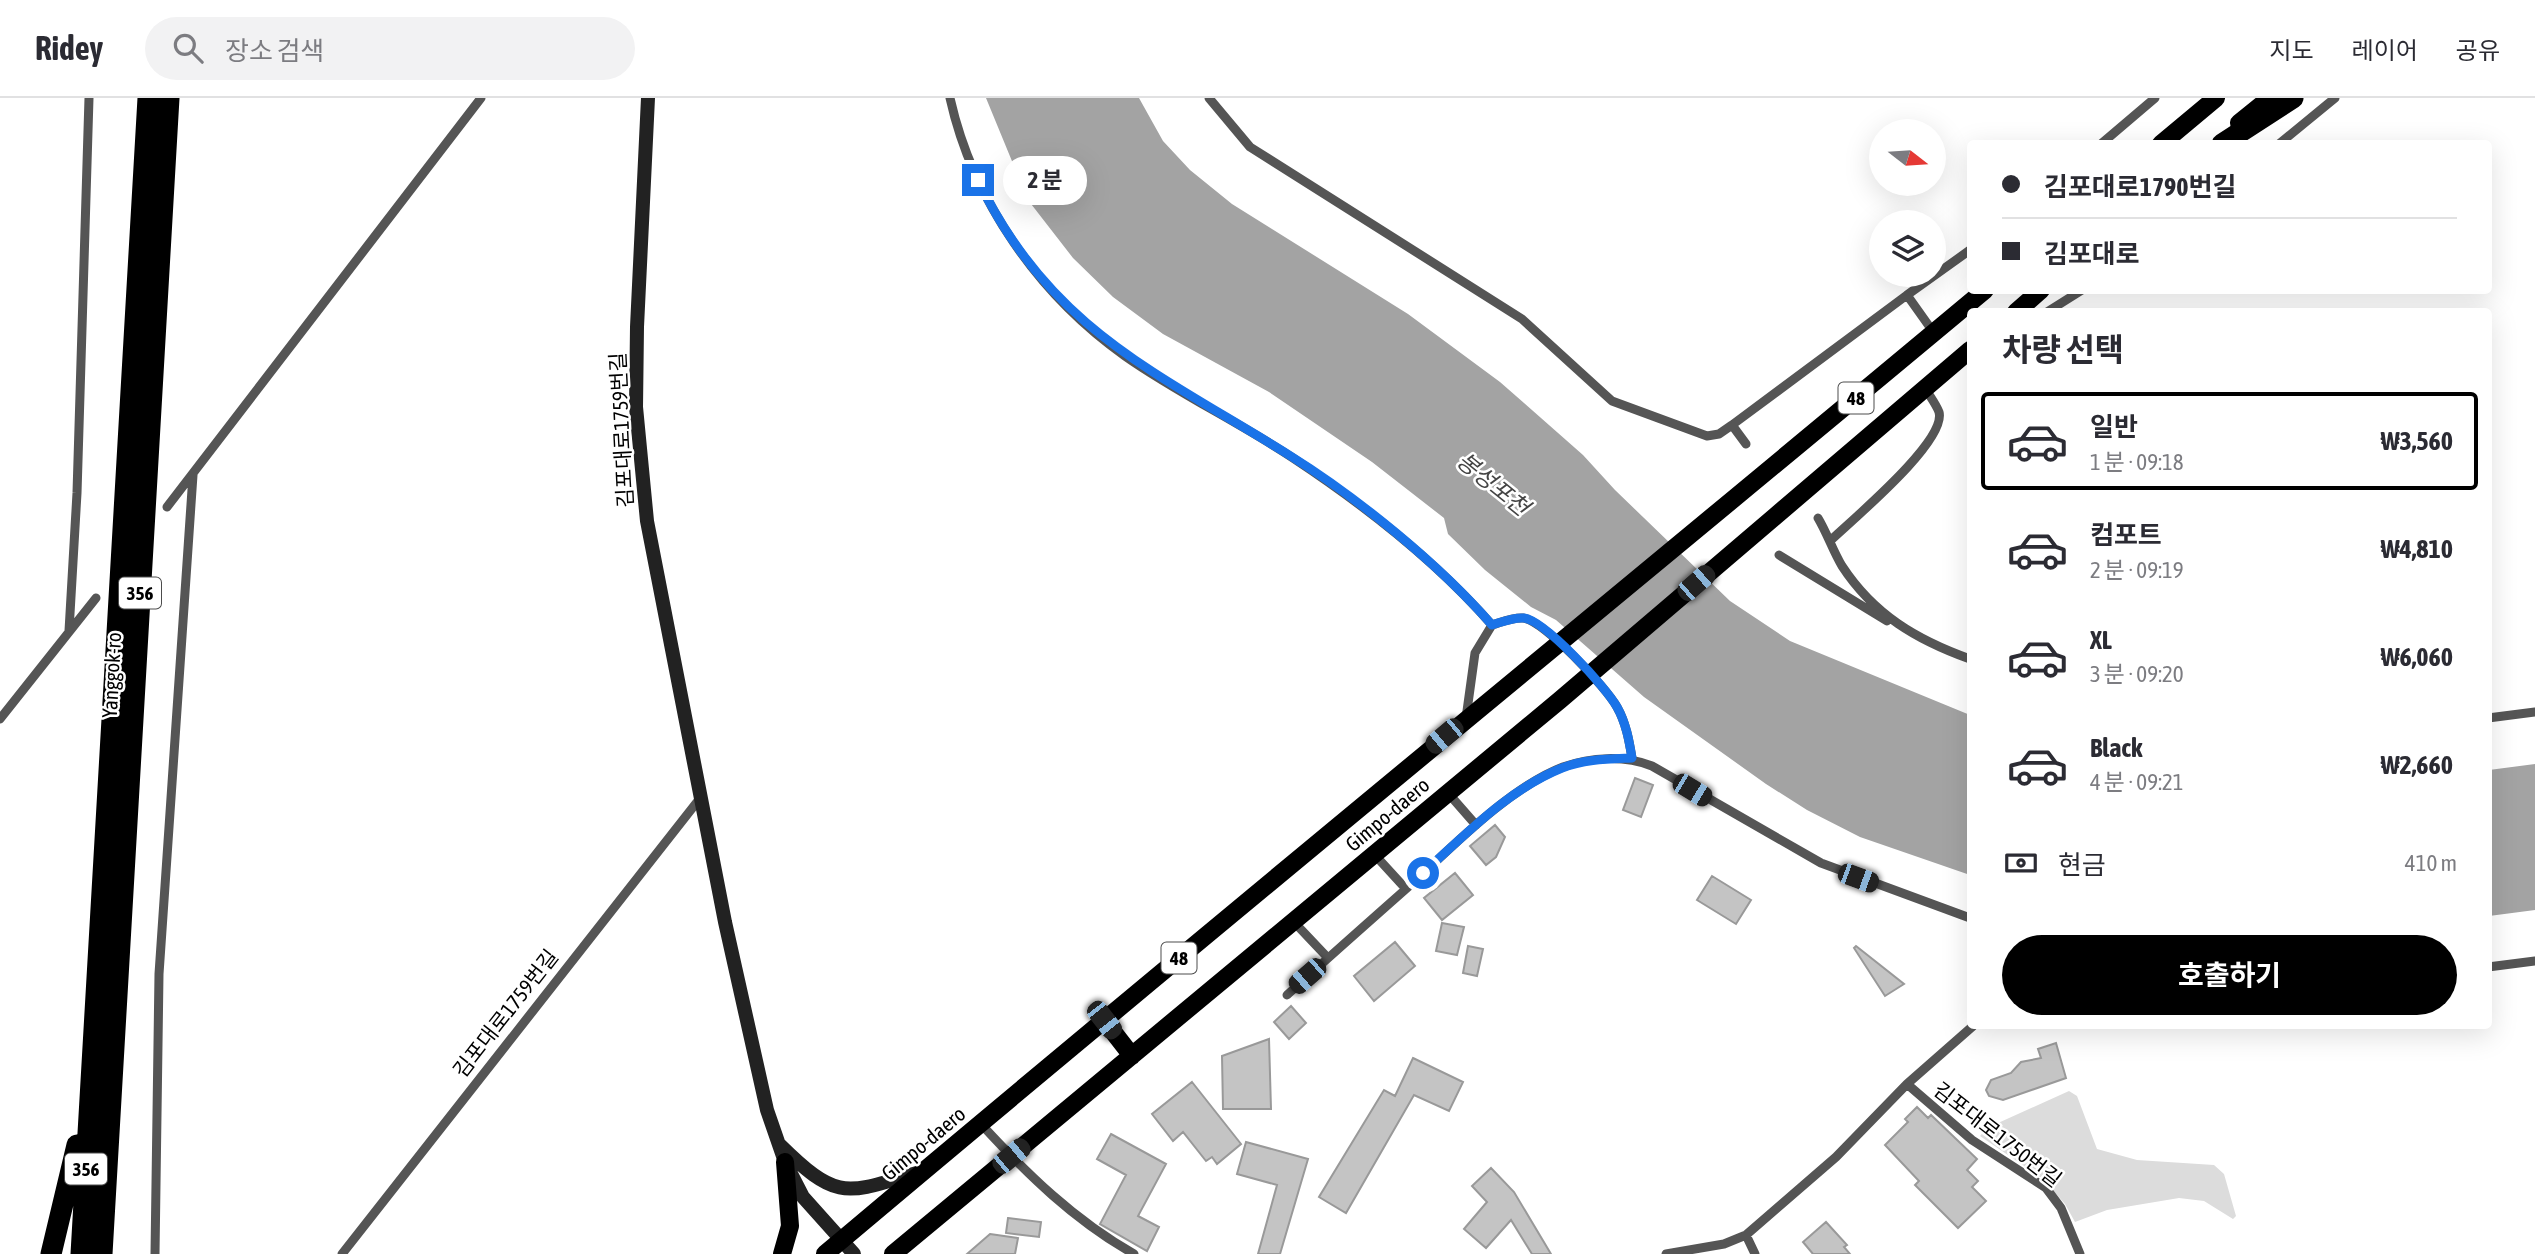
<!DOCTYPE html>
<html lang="ko">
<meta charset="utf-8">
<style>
:root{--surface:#fff;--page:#f2f2f3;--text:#2b2b33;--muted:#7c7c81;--line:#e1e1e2;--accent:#000}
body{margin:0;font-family:"Asap Condensed","Noto Sans KR",sans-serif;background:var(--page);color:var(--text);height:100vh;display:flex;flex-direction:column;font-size:26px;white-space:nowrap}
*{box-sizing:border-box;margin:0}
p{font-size:23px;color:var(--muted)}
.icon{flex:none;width:38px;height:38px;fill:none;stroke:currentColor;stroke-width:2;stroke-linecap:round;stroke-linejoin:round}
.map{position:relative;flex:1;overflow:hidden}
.side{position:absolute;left:1967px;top:210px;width:525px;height:721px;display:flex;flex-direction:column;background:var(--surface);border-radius:7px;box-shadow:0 7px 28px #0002}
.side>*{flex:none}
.hud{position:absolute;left:1967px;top:42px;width:525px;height:154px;border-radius:7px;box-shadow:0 7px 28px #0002;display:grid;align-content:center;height:154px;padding:0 35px;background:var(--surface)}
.needle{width:46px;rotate:107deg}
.fabs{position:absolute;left:1869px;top:21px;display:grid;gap:14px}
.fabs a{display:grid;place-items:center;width:77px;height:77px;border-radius:50%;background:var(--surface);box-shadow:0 7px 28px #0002;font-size:35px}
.end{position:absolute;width:32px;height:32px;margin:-16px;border:9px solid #1a73e8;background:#fff;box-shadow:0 0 0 4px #fff}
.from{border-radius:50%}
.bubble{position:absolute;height:49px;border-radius:24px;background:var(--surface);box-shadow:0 7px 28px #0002;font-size:23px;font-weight:700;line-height:49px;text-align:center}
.car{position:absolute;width:21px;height:42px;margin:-21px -10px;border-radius:9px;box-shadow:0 0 5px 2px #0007;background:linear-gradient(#222 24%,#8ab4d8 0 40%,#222 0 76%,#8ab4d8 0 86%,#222 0)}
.hud b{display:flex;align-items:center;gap:24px;height:66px;font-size:26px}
.hud b+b{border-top:2px solid var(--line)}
.hud i{width:18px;height:18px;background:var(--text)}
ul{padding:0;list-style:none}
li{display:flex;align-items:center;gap:21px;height:98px;margin:0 14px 10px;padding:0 21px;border:4px solid transparent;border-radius:7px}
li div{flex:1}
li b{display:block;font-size:26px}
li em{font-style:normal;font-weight:700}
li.on{border-color:var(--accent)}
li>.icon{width:63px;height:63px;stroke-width:1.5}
h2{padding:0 35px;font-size:32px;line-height:84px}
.pay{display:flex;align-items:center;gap:18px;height:77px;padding:0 35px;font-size:26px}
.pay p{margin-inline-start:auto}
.action{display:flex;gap:14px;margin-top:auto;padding:14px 35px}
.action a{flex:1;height:80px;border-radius:42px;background:var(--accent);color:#fff;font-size:28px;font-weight:700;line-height:80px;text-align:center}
header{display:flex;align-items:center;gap:42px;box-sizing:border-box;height:98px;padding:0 35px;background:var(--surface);border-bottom:2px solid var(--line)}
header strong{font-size:33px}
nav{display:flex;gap:38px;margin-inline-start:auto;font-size:24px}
.search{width:490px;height:63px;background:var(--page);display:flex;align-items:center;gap:18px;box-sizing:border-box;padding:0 24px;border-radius:38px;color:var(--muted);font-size:26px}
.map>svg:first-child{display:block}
.green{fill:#dcdcdc}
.water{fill:#a3a3a3}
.building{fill:#c4c4c4;stroke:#999;stroke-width:2}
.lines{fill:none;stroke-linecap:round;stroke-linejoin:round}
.lane{stroke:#555;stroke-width:9}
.secondary{stroke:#222;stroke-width:14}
.primary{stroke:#000;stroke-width:18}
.highway{stroke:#000;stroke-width:21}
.route{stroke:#1a73e8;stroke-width:9}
.labels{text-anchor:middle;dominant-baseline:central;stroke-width:5;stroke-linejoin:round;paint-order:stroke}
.shield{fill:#fff;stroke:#4c4c4c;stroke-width:2}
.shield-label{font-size:19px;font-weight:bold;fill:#000}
.street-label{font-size:21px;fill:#000;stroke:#fff}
.water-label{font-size:23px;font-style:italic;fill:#444;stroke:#fff}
</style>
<header>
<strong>Ridey</strong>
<div class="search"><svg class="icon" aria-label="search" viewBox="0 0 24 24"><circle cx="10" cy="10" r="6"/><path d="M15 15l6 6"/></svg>장소 검색</div>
<nav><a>지도</a><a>레이어</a><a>공유</a></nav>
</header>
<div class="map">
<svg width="2535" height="1156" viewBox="0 0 2535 1156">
<rect width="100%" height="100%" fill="#fff"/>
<path class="green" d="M2069,993L2077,998L2097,1051L2137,1062L2214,1067L2224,1076L2236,1118L2233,1121L2204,1103L2179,1100L2107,1112L2075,1124L2065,1106L2043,1081L1980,1038L1987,1030Z"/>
<path class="water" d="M986,0H1139L1163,43L1190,72L1232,106L1408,216L1500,284L1583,357L1615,392L1730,503L1790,543L1970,617V777L1860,739L1807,712L1766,686L1644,599L1556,522L1531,509L1485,472L1448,436L1444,420L1372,364L1269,294L1163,236L1113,199L1073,160L1028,102Z
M2535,666V812L2489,818V672Z"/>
<path class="building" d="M1635,680L1653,687L1641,719L1623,712Z
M1495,727L1505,739L1496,759L1486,767L1470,748Z
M1455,775L1473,797L1442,822L1424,800Z
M1712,778L1751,802L1736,826L1697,802Z
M1442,825L1464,829L1457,857L1436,853Z
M1395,844L1415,868L1374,903L1354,878Z
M1468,848L1483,851L1477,878L1463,875Z
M1856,848L1904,886L1885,898L1854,850Z
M1291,908L1306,925L1289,941L1274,924Z
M1269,941L1271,1011H1223L1222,958Z
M2056,945L2066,980L2003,1002L1989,998L1986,992L1991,982L2011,975L2021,964L2041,960L2038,951Z
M1413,960L1463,984L1449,1013L1414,997L1346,1115L1319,1099L1384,992L1395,998Z
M1192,984L1241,1046L1217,1066L1212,1059L1206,1063L1183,1034L1173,1043L1152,1016Z
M1917,1009L1928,1020L1931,1017L1977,1061L1967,1072L1978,1083L1972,1089L1986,1103L1958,1130L1915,1087L1919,1083L1885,1047L1908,1024L1905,1021Z
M1111,1036L1166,1066L1138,1118L1159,1129L1147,1153L1100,1126L1126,1077L1097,1061Z
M1246,1044L1308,1061L1280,1156H1258L1277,1087L1237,1076Z
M1491,1070L1514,1094L1551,1156H1532L1511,1122L1486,1150L1464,1131L1487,1104L1472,1088Z
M1008,1120L1041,1124L1039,1139L1006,1135Z
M1826,1124L1847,1147L1844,1149L1850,1156H1813L1803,1144Z
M990,1136L1018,1140L1015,1156H967Z"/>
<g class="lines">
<path class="lane" d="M950,0C973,103 1039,197 1125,258C1179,296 1239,324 1293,360C1364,407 1436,463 1492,527C1502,524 1513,519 1523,520C1544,523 1606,589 1617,609C1626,625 1629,642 1632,660
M1209,0L1250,49L1522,221L1612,303L1707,338L1719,336L1732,327L1746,346
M2101,46L2155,0
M2279,46L2335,0
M2047,214L2082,192
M1934,235L1907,197L1970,152
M1732,327L1907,197
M167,409L481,0
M1818,420C1827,435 1833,453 1842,468C1874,517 1917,542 1970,561
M1830,443C1853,421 1947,343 1939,314C1936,306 1929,297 1925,290
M1779,457L1887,523
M69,533L77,395L89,0
M1466,620L1475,555L1492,527
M2488,620L2535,614
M0,621L96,500
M1448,695L1476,727
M1374,756L1406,791
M1293,823L1328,860
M2488,869L2535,863
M1287,897C1329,859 1372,821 1415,783C1456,745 1511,689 1563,669C1591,659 1624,657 1652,668L1821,765L1970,820
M1907,986L1972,1042L2046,1090L2061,1110L2080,1156
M981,1026C1027,1076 1074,1122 1134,1156
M1746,1137L1755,1156
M155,1156L159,876L193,377
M342,1156L701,699
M1666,1156L1724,1146L1746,1137L1836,1059L1907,986L1973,928"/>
<path class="secondary" d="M648,0L637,229L636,309L647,423L725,824L767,1012L785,1064L803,1099L854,1156
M780,1047C838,1104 845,1096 920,1074"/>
<path class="primary" d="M2239,25L2270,0
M2161,46L2216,0
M2016,214L2041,192
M1104,922L1132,958
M782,1156L790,1128L785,1064
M825,1156C1209,832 1599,514 1985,192
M893,1156L1560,602L1970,252"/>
<path class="highway" d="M2222,46L2293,0
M51,1156L77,1047
M81,1156L148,0
M102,1156L169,0"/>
</g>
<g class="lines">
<path class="route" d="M978,82C1049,231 1158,275 1289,357C1358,400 1439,466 1492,527C1502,524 1513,519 1524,520C1545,523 1606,589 1617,609C1626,625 1629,642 1632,660C1609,661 1584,661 1562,670C1509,691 1465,737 1423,775"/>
</g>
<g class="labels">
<g class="shield">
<rect x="1838.5" y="284.5" width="35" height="31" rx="5"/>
<rect x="119" y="479.5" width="42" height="31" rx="5"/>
<rect x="1161.5" y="844.5" width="35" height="31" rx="5"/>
<rect x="65" y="1055.5" width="42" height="31" rx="5"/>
</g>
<g class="shield-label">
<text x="1856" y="300">48</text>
<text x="140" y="495">356</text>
<text x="1179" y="860">48</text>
<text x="86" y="1071">356</text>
</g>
<g class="street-label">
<text transform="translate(621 332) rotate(-93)">김포대로1759번길</text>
<text transform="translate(111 577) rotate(-87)">Yanggok-ro</text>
<text transform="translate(1387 716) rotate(-40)">Gimpo-daero</text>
<text transform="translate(505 915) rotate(-52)">김포대로1759번길</text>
<text transform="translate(1998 1036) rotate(38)">김포대로1750번길</text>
<text transform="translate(923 1045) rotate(-40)">Gimpo-daero</text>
</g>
<g class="water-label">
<text transform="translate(1493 386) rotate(39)">봉성포천</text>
</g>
</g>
</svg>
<div class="fabs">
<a><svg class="needle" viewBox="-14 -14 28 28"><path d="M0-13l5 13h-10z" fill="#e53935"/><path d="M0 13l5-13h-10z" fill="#7c7c81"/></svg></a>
<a><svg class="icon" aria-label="layers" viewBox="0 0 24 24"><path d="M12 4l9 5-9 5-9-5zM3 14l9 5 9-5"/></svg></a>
</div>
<i class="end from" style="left:1423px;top:775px"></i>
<i class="end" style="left:978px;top:82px"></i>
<div class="bubble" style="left:1003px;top:58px;width:84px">2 분</div>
<i class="car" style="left:1696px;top:485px;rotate:49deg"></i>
<i class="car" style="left:1444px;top:638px;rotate:230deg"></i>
<i class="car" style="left:1692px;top:692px;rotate:121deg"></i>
<i class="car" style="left:1858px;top:780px;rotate:110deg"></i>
<i class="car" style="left:1307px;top:878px;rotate:229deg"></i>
<i class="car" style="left:1104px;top:922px;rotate:142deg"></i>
<i class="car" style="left:1011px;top:1058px;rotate:50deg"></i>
<div class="hud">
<b><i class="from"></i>김포대로1790번길</b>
<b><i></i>김포대로</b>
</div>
<section class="side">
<h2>차량 선택</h2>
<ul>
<li class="on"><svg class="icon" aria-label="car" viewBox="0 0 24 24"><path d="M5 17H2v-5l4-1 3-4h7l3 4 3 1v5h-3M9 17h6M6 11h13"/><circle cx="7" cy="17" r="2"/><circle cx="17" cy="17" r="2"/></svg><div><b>일반</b><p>1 분 · 09:18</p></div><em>₩3,560</em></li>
<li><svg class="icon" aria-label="car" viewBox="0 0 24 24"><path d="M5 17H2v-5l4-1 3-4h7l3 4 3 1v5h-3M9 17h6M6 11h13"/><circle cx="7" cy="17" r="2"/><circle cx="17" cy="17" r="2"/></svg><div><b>컴포트</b><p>2 분 · 09:19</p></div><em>₩4,810</em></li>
<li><svg class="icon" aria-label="car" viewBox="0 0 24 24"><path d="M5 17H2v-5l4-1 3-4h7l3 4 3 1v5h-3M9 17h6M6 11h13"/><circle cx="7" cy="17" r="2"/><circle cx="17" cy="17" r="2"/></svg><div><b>XL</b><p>3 분 · 09:20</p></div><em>₩6,060</em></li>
<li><svg class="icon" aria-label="car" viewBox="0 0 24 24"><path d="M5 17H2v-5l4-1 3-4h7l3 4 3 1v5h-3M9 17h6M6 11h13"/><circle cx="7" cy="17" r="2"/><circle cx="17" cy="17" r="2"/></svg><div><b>Black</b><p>4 분 · 09:21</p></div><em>₩2,660</em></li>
</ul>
<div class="pay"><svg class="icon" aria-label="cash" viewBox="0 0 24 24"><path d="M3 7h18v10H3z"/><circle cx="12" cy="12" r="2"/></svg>현금<p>410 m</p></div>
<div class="action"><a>호출하기</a></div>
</section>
</div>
